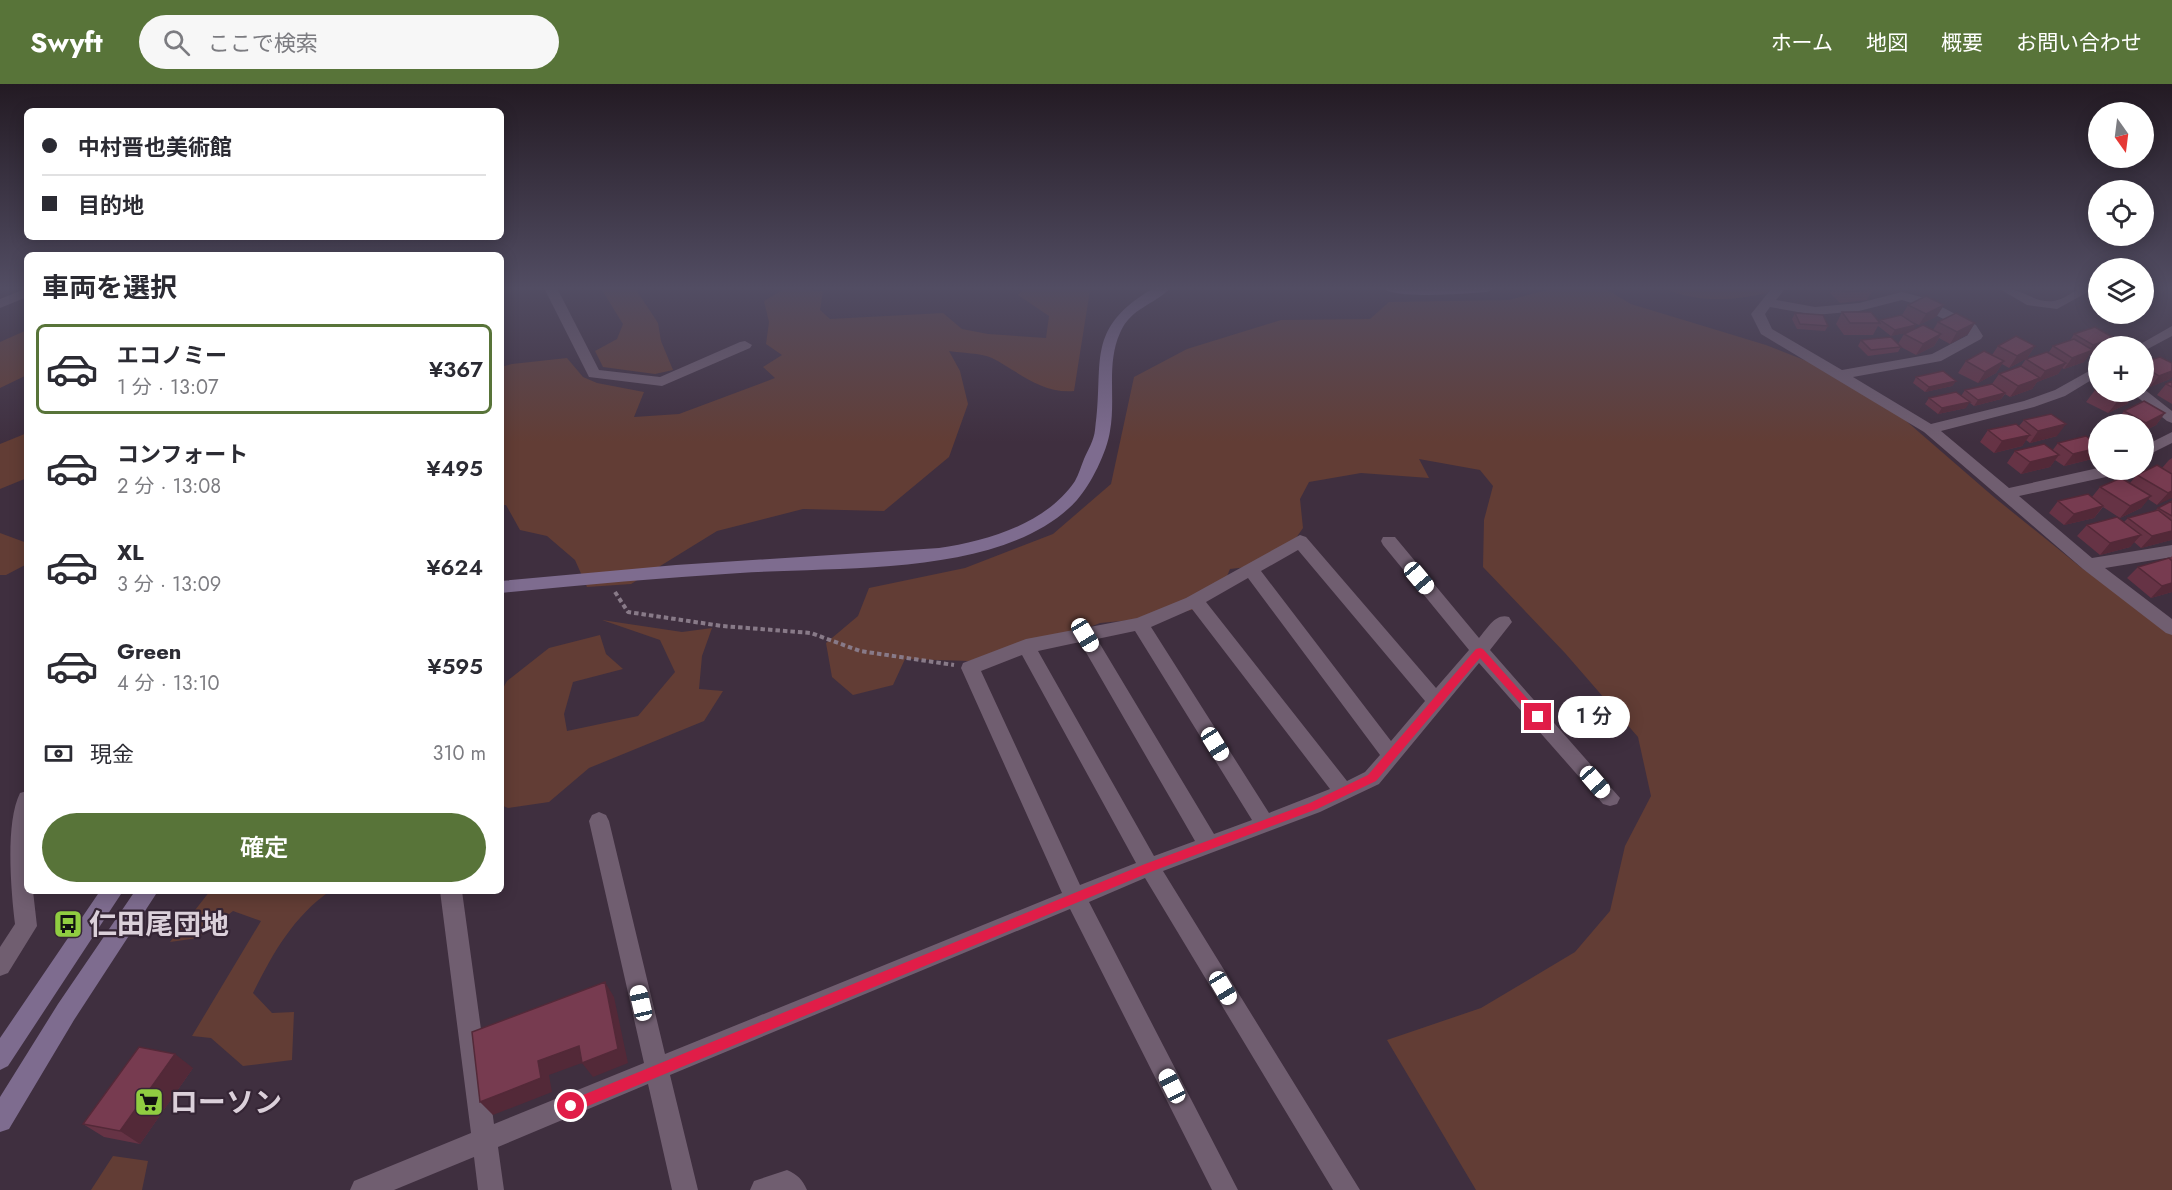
<!DOCTYPE html>
<html lang="ja">
<meta charset="utf-8">
<style>
:root{--surface:#fff;--page:#f7f7f7;--text:#2b2b33;--muted:#7c7c81;--line:#e1e1e2;--accent:#587439}
body{margin:0;font-family:Jost,"Noto Sans JP",sans-serif;background:var(--page);color:var(--text);height:100vh;display:flex;flex-direction:column;font-size:22px;white-space:nowrap}
*{box-sizing:border-box;margin:0}
p{font-size:20px;color:var(--muted)}
.icon{flex:none;width:33px;height:33px;fill:none;stroke:currentColor;stroke-width:2;stroke-linecap:round;stroke-linejoin:round}
.map{position:relative;flex:1;overflow:hidden}
.sheet{position:absolute;left:24px;top:168px;width:480px;height:642px;display:flex;flex-direction:column;background:var(--surface);border-radius:9px;box-shadow:0 3px 15px #0003}
.sheet>*{flex:none}
.top-card{position:absolute;left:24px;top:24px;width:480px;height:132px;border-radius:9px;box-shadow:0 3px 15px #0003;display:grid;align-content:center;height:132px;padding:0 18px;background:var(--surface)}
.needle{width:39px;rotate:166deg}
.buttons{position:absolute;left:2088px;top:18px;display:grid;gap:12px}
.buttons a{display:grid;place-items:center;width:66px;height:66px;border-radius:50%;background:var(--surface);box-shadow:0 3px 15px #0003;font-size:30px}
.end{position:absolute;width:27px;height:27px;margin:-14px;border:8px solid #e11d48;background:#fff;box-shadow:0 0 0 3px #fff}
.from{border-radius:50%}
.bubble{position:absolute;height:42px;border-radius:21px;background:var(--surface);box-shadow:0 3px 15px #0003;font-size:20px;font-weight:600;line-height:42px;text-align:center}
.car{position:absolute;width:18px;height:36px;margin:-18px -9px;border-radius:8px;box-shadow:0 0 4px 2px #0007;background:linear-gradient(#fff 24%,#345 0 40%,#fff 0 76%,#345 0 86%,#fff 0)}
.top-card b{display:flex;align-items:center;gap:21px;height:57px;font-size:22px}
.top-card b+b{border-top:2px solid var(--line)}
.top-card i{width:15px;height:15px;background:var(--text)}
ul{padding:0;list-style:none}
li{display:flex;align-items:center;gap:18px;height:90px;margin:0 12px 9px;padding:0 6px;border:3px solid transparent;border-radius:9px}
li div{flex:1}
li b{display:block;font-size:22px}
li em{font-style:normal;font-weight:600}
li.active{border-color:var(--accent)}
li>.icon{width:54px;height:54px;stroke-width:1.5}
h2{padding:0 18px;font-size:27px;line-height:72px}
.pay{display:flex;align-items:center;gap:15px;height:66px;padding:0 18px;font-size:22px}
.pay p{margin-inline-start:auto}
.action{display:flex;gap:12px;margin-top:auto;padding:12px 18px}
.action a{flex:1;height:69px;border-radius:36px;background:var(--accent);color:#fff;font-size:24px;font-weight:600;line-height:69px;text-align:center}
header{display:flex;align-items:center;gap:36px;box-sizing:border-box;height:84px;padding:0 30px;background:var(--accent);color:#fff}
header strong{font-size:28px}
nav{display:flex;gap:33px;margin-inline-start:auto;font-size:21px}
.search{width:420px;height:54px;background:var(--page);display:flex;align-items:center;gap:15px;box-sizing:border-box;padding:0 21px;border-radius:33px;color:var(--muted);font-size:22px}
.map>svg:first-child{display:block}
.green{fill:#623d35}
.lines{fill:none;stroke-linecap:round;stroke-linejoin:round}
.path{stroke:#887a88;stroke-width:4;stroke-dasharray:4.5 3;stroke-linecap:butt}
.street{fill:#705e70;fill-rule:evenodd}
.secondary{fill:#7e6c8f;fill-rule:evenodd}
.wall{fill:#663345}
.shaded-wall{fill:#532938}
.building{fill:#773b50;stroke:#532938;stroke-width:1.5}
.route{fill:#e11d48}
.labels{text-anchor:middle;dominant-baseline:central;stroke-width:4.5;stroke-linejoin:round;paint-order:stroke}
.near-poi-label{font-size:28px;font-weight:bold;fill:#dbd0da;stroke:#352535;text-anchor:start}
</style>
<header>
<strong>Swyft</strong>
<div class="search"><svg class="icon" aria-label="search" viewBox="0 0 24 24"><circle cx="10" cy="10" r="6"/><path d="M15 15l6 6"/></svg>ここで検索</div>
<nav><a>ホーム</a><a>地図</a><a>概要</a><a>お問い合わせ</a></nav>
</header>
<div class="map">
<svg width="2172" height="1106" viewBox="0 0 2172 1106">
<rect width="100%" height="100%" fill="#3f2f3f"/>
<path class="green" d="M589,204H635L658,239L661,257L673,286L655,290L603,283L595,267L617,255L623,240L602,206Z
M1025,204H1082L1090,206L1074,307C1042,310 1019,288 992,274C980,269 962,269 949,267L960,287L968,320L949,373L884,427L803,425L717,447L631,500L587,503L575,476L547,452L520,446L506,421H501V283L512,280L567,274L583,293L597,299L644,308L634,333L679,330L775,294L763,283L782,271L766,260L769,238L764,217L784,205L823,207L820,226L830,235L943,229L962,245L988,250L1046,254L1049,232L1018,211Z
M1555,204H1604L1631,220L1766,261L1817,281L1890,323L1995,414L2083,485L2172,545V1106H1476L1387,956L1481,924L1575,868L1610,827L1625,762L1651,712L1638,653L1565,569L1483,483L1484,436L1493,402L1480,386L1419,375L1429,394L1361,389L1309,398L1300,415L1303,444L1289,464L1256,482L1230,485L1222,504L1197,525L1142,535L1100,539L1040,563L969,577L905,575L893,601L853,611L832,593L826,559L858,532L869,504L965,484L1053,450L1111,400L1134,293L1187,265L1281,236L1370,235L1389,218L1509,216Z
M1663,204H1771L1767,209C1732,217 1696,219 1663,204Z
M27,246V291L0,304V258Z
M27,349V394L0,405V360Z
M0,449L27,459V480L6,491H0Z
M602,536L682,548L712,544L702,572L699,605L723,607L704,637L589,684L549,718L508,724L501,721V608L507,597L549,564L600,551L606,570L623,585L573,598L564,630L567,647L638,632L675,588L660,556Z
M210,807H330C293,833 273,869 253,909L272,929L294,928L292,976L243,982L211,954L192,952L261,837L233,827L198,854L170,858Z
M113,1072L148,1077L142,1106H91Z"/>
<g class="lines">
<path class="path" d="M615,508L628,528L722,542L811,549L860,567L954,581"/>
<path class="street" d="M27,204V213L0,224V215Z
M544,204H557L599,286L660,293L740,258L745,257L752,261L750,264L662,302L589,293Z
M1772,204H1786L1776,216L1815,223L1859,219L1902,208L1925,214L1976,241L1983,252L1981,255L1941,277L1853,293L1931,340L2024,317L2055,306L2098,282V292L2065,312L2034,323L1941,347L2009,404L2098,384L2116,386L2114,390L2106,393L2019,412L2092,474L2172,461V473L2105,484L2172,535V551L2166,549L2083,485L1924,348L1761,250L1751,230ZM1902,216L1915,220L1966,247L1968,251L1932,270L1842,286L1772,245L1765,230L1770,223L1815,231L1859,227Z
M1998,204C2020,202 2034,220 2054,217C2071,214 2072,202 2095,204L2057,225L2027,221Z
M2172,242V252L2144,267V262H2137Z
M2144,305L2172,327V339L2167,337L2131,308H2144Z
M2172,348V359L2144,373V362Z
M1300,451L1306,453L1436,604L1469,566L1383,461L1381,457L1383,453H1395L1479,554C1488,544 1495,529 1509,533L1512,538L1490,566L1620,714L1617,720L1610,722L1603,720L1479,579L1379,700L1320,728L1163,787L1360,1106H1333L1145,794L1089,818L1238,1106H1212L1070,825L670,991L698,1106H672L648,1000L498,1063L504,1106H478L474,1073L394,1106H350L354,1097L471,1049L440,807H462L494,1040L644,979L589,737L592,731L599,728L606,731L609,737L665,970L1062,809L961,584L963,579L1026,555L1137,534L1186,514ZM1298,466L1425,617L1391,657L1261,487ZM1248,494L1380,671L1365,688L1347,697L1206,518ZM1192,525L1330,705L1269,729L1151,543ZM1135,547L1252,736L1214,750L1097,555ZM1080,558L1195,757L1154,772L1038,567ZM1022,571L1136,779L1080,801L981,587Z
M27,707V807H33L37,842L8,889L0,892V863L15,840C11,807 5,739 20,709Z
M787,1086C798,1091 802,1095 807,1106H750L754,1097Z"/>
<path class="secondary" d="M1154,204H1170C1155,221 1131,223 1120,249C1106,280 1116,315 1110,347C1107,368 1091,400 1077,416C1006,494 838,482 740,489C660,494 581,501 501,509V497L676,481L939,464C987,457 1046,440 1075,397C1079,390 1081,382 1084,375C1088,366 1094,356 1095,346C1105,278 1083,245 1154,204Z
M1383,204H1494L1487,208C1468,209 1395,216 1383,204Z
M100,807H123L8,982L0,986V954Z
M135,807H158L74,936L9,1045L0,1048V1013L58,920Z"/>
</g>
<path class="wall" d="M1833,204H1881L1873,206L1867,216L1840,219L1830,209Z
M1908,221L1937,232L1919,241L1910,237L1914,245L1933,246L1938,238L1975,239L1968,250L1950,260L1939,254L1934,262L1916,271L1901,263L1898,268L1868,272L1858,262L1861,256L1898,260L1904,250L1908,248L1891,252L1878,242L1873,251H1844L1836,240L1842,228L1879,238L1880,236L1902,231Z
M1795,229L1828,242L1825,247L1797,245L1792,235Z
M2074,250L2114,254L2107,262H2098L2089,271L2084,278L2064,285L2062,284L2058,290L2037,298L2032,305L2010,313L2005,310L2001,315L1974,322L1961,312L1965,306L1992,300L1999,290L2021,282L2026,275L2049,268L2053,262L2070,257Z
M1998,262H2035L2027,274L2009,284L2002,280L1996,289L1978,299L1958,289L1966,277L1992,271Z
M2144,278L2170,295L2150,303L2144,300Z
M1916,293L1956,297L1952,302L1925,308L1913,299Z
M2172,297V320L2157,311L2166,300Z
M2095,306L2136,308L2127,320L2108,329L2086,318Z
M1929,314L1966,324L1938,330L1925,320Z
M2124,327L2165,329L2156,341L2144,347V340H2118L2115,339Z
M2024,336L2057,352L2030,359L2026,356L2022,362L1994,369L1980,358L1988,346L2019,342Z
M2058,359L2092,375L2064,382L2055,376L2050,383L2021,390L2007,379L2015,367H2052Z
M2172,374V407L2157,421L2148,415L2141,424L2120,434L2103,423L2094,434L2064,441L2049,429L2058,417L2092,413L2100,403L2130,399L2137,391L2162,384L2169,376Z
M2172,417V455L2171,456L2141,464L2134,458L2130,463L2100,471L2077,452L2087,441L2124,438L2128,434L2155,427L2158,424Z
M2172,472V508L2151,514L2127,494L2138,483L2169,475Z
M193,984L140,1060L104,1053L83,1040Z"/>
<path class="shaded-wall" d="M1944,221L1937,232L1919,241L1926,230Z
M1975,239L1968,250L1950,260L1957,248Z
M1916,241L1913,247L1891,252L1895,246Z
M1941,250L1934,262L1916,271L1923,260Z
M2114,254L2107,262H2098V268L2089,271L2084,278L2064,285L2072,274L2088,268L2093,261Z
M2035,262L2027,274L2009,284L2017,272Z
M2004,277L1996,289L1978,299L1985,288Z
M2066,279L2058,290L2037,298L2032,305L2010,313L2018,302L2040,294L2045,287Z
M2172,287V293L2170,295L2150,303L2159,292Z
M1956,297L1952,302L1925,308L1929,303Z
M2136,308L2127,320L2108,329L2117,318Z
M2005,309L2001,315L1974,322L1978,316Z
M1970,318L1966,324L1938,330L1942,324Z
M2165,329L2156,341L2144,347V342L2146,339Z
M2066,340L2057,352L2030,359L2038,347Z
M2030,351L2022,362L1994,369L2002,357Z
M2098,364V366L2092,375L2064,382L2073,370Z
M2059,371L2050,383L2021,390L2030,378Z
M2172,407V414L2157,421L2168,409Z
M2151,412L2141,424L2120,434L2130,422Z
M2103,422L2094,434L2064,441L2074,430Z
M2172,447V455L2171,456L2141,464L2152,452Z
M2141,451L2130,463L2100,471L2110,459Z
M2172,499V508L2151,514L2162,502Z
M605,898L614,913L628,979L593,993L582,979Z
M579,962L590,976L549,991L552,1008L493,1031L480,1018L538,977Z
M175,970L193,984L140,1060L120,1047Z"/>
<path class="building" d="M1842,204H1872L1873,205L1846,208Z
M1926,212L1944,221L1926,230L1908,221Z
M1842,228H1871L1880,239H1850Z
M1795,229L1823,231L1828,242L1800,240Z
M1956,229L1975,239L1957,248L1938,238Z
M1901,231L1916,241L1895,246L1880,236Z
M1923,241L1941,250L1923,260L1904,250Z
M2095,243L2114,254L2093,261L2074,250Z
M2016,252L2035,262L2017,272L1998,262Z
M1891,253L1901,263L1871,266L1861,256Z
M2074,255L2093,266L2072,274L2053,262Z
M1984,267L2004,277L1985,288L1966,277Z
M2047,268L2066,279L2045,287L2026,275Z
M2160,273L2172,279V287L2159,292L2144,283V278Z
M2021,282L2040,294L2018,302L1999,290Z
M1943,287L1956,297L1929,303L1916,293Z
M2172,297V303L2166,300Z
M1992,300L2005,309L1978,316L1965,306Z
M2098,305V308H2136L2117,318L2095,306Z
M1956,308L1970,318L1942,324L1929,314Z
M2144,317L2165,329L2146,339L2124,327Z
M2051,330L2066,340L2038,347L2024,336Z
M2016,340L2030,351L2002,357L1988,346Z
M2086,352L2098,361V364L2073,370L2058,359Z
M2044,360L2059,371L2030,378L2015,367Z
M2157,381L2172,390V407L2168,409L2137,391Z
M2121,394L2151,412L2130,422L2100,403Z
M2088,410L2103,422L2074,430L2058,417Z
M2172,417V432L2158,424Z
M2158,426L2172,437V447L2152,452L2128,434Z
M2117,433L2141,451L2110,459L2087,441Z
M2169,474L2172,477V499L2162,502L2138,483Z
M605,898L618,965L582,979L579,962L538,977L541,994L480,1018L472,948Z
M139,963L175,970L120,1047L83,1040Z"/>
<linearGradient id="sky" x2="0" y2="1"><stop stop-color="#231a23"/><stop offset="0.57" stop-color="#524d63"/><stop offset="1" stop-color="#524d63" stop-opacity="0"/></linearGradient>
<rect width="2172" height="358" fill="url(#sky)"/>
<path class="route" d="M1480,564L1483,565L1541,630V635H1534L1480,574L1376,697L1317,725L1153,787L571,1029L566,1027L564,1022L566,1018L1145,780L1310,719L1368,691L1476,565Z"/>
<defs>
<g id="bus-square" transform="scale(1.5)"><rect x="-9" y="-9" width="18" height="18" rx="4" fill="#90cd41" stroke="#352535"/><path d="M-5-6H5V4H4V6H2V4H-2V6H-4V4H-5ZM-3.5-4V0h7V-4ZM-3.5 1.2v1.5H-2V1.2ZM2 1.2v1.5H3.5V1.2Z" fill="#111"/></g>
<g id="supermarket-square" transform="scale(1.5)"><rect x="-9" y="-9" width="18" height="18" rx="4" fill="#90cd41" stroke="#352535"/><path d="M-6-5.5h2.5l.6 2H6L4.5 2H-2.5L-4.4-4H-6ZM-1.5 3.2a1.3 1.3 0 1 0 .1 0ZM3 3.2a1.3 1.3 0 1 0 .1 0Z" fill="#111"/></g>
</defs>
<g fill-rule="evenodd">
<use href="#bus-square" x="68" y="840"/>
<use href="#supermarket-square" x="149" y="1018"/>
</g>
<g class="labels">
<g class="near-poi-label">
<text x="89" y="840">仁田尾団地</text>
<text x="170" y="1018">ローソン</text>
</g>
</g>
</svg>
<div class="buttons">
<a><svg class="needle" viewBox="-14 -14 28 28"><path d="M0-13l5 13h-10z" fill="#e53935"/><path d="M0 13l5-13h-10z" fill="#7c7c81"/></svg></a>
<a><svg class="icon" aria-label="locate" viewBox="0 0 24 24"><circle cx="12" cy="12" r="6"/><path d="M12 2v4M12 18v4M2 12h4M18 12h4"/></svg></a>
<a><svg class="icon" aria-label="layers" viewBox="0 0 24 24"><path d="M12 4l9 5-9 5-9-5zM3 14l9 5 9-5"/></svg></a>
<a>+</a>
<a>−</a>
</div>
<i class="end from" style="left:571px;top:1022px"></i>
<i class="end" style="left:1538px;top:633px"></i>
<div class="bubble" style="left:1558px;top:612px;width:72px">1 分</div>
<i class="car" style="left:1419px;top:494px;rotate:140deg"></i>
<i class="car" style="left:1085px;top:551px;rotate:149deg"></i>
<i class="car" style="left:1215px;top:660px;rotate:148deg"></i>
<i class="car" style="left:1595px;top:698px;rotate:139deg"></i>
<i class="car" style="left:1223px;top:904px;rotate:149deg"></i>
<i class="car" style="left:641px;top:919px;rotate:347deg"></i>
<i class="car" style="left:1172px;top:1002px;rotate:333deg"></i>
<div class="top-card">
<b><i class="from"></i>中村晋也美術館</b>
<b><i></i>目的地</b>
</div>
<section class="sheet">
<h2>車両を選択</h2>
<ul>
<li class="active"><svg class="icon" aria-label="car" viewBox="0 0 24 24"><path d="M5 17H2v-5l4-1 3-4h7l3 4 3 1v5h-3M9 17h6M6 11h13"/><circle cx="7" cy="17" r="2"/><circle cx="17" cy="17" r="2"/></svg><div><b>エコノミー</b><p>1 分 · 13:07</p></div><em>¥367</em></li>
<li><svg class="icon" aria-label="car" viewBox="0 0 24 24"><path d="M5 17H2v-5l4-1 3-4h7l3 4 3 1v5h-3M9 17h6M6 11h13"/><circle cx="7" cy="17" r="2"/><circle cx="17" cy="17" r="2"/></svg><div><b>コンフォート</b><p>2 分 · 13:08</p></div><em>¥495</em></li>
<li><svg class="icon" aria-label="car" viewBox="0 0 24 24"><path d="M5 17H2v-5l4-1 3-4h7l3 4 3 1v5h-3M9 17h6M6 11h13"/><circle cx="7" cy="17" r="2"/><circle cx="17" cy="17" r="2"/></svg><div><b>XL</b><p>3 分 · 13:09</p></div><em>¥624</em></li>
<li><svg class="icon" aria-label="car" viewBox="0 0 24 24"><path d="M5 17H2v-5l4-1 3-4h7l3 4 3 1v5h-3M9 17h6M6 11h13"/><circle cx="7" cy="17" r="2"/><circle cx="17" cy="17" r="2"/></svg><div><b>Green</b><p>4 分 · 13:10</p></div><em>¥595</em></li>
</ul>
<div class="pay"><svg class="icon" aria-label="cash" viewBox="0 0 24 24"><path d="M3 7h18v10H3z"/><circle cx="12" cy="12" r="2"/></svg>現金<p>310 m</p></div>
<div class="action"><a>確定</a></div>
</section>
</div>
